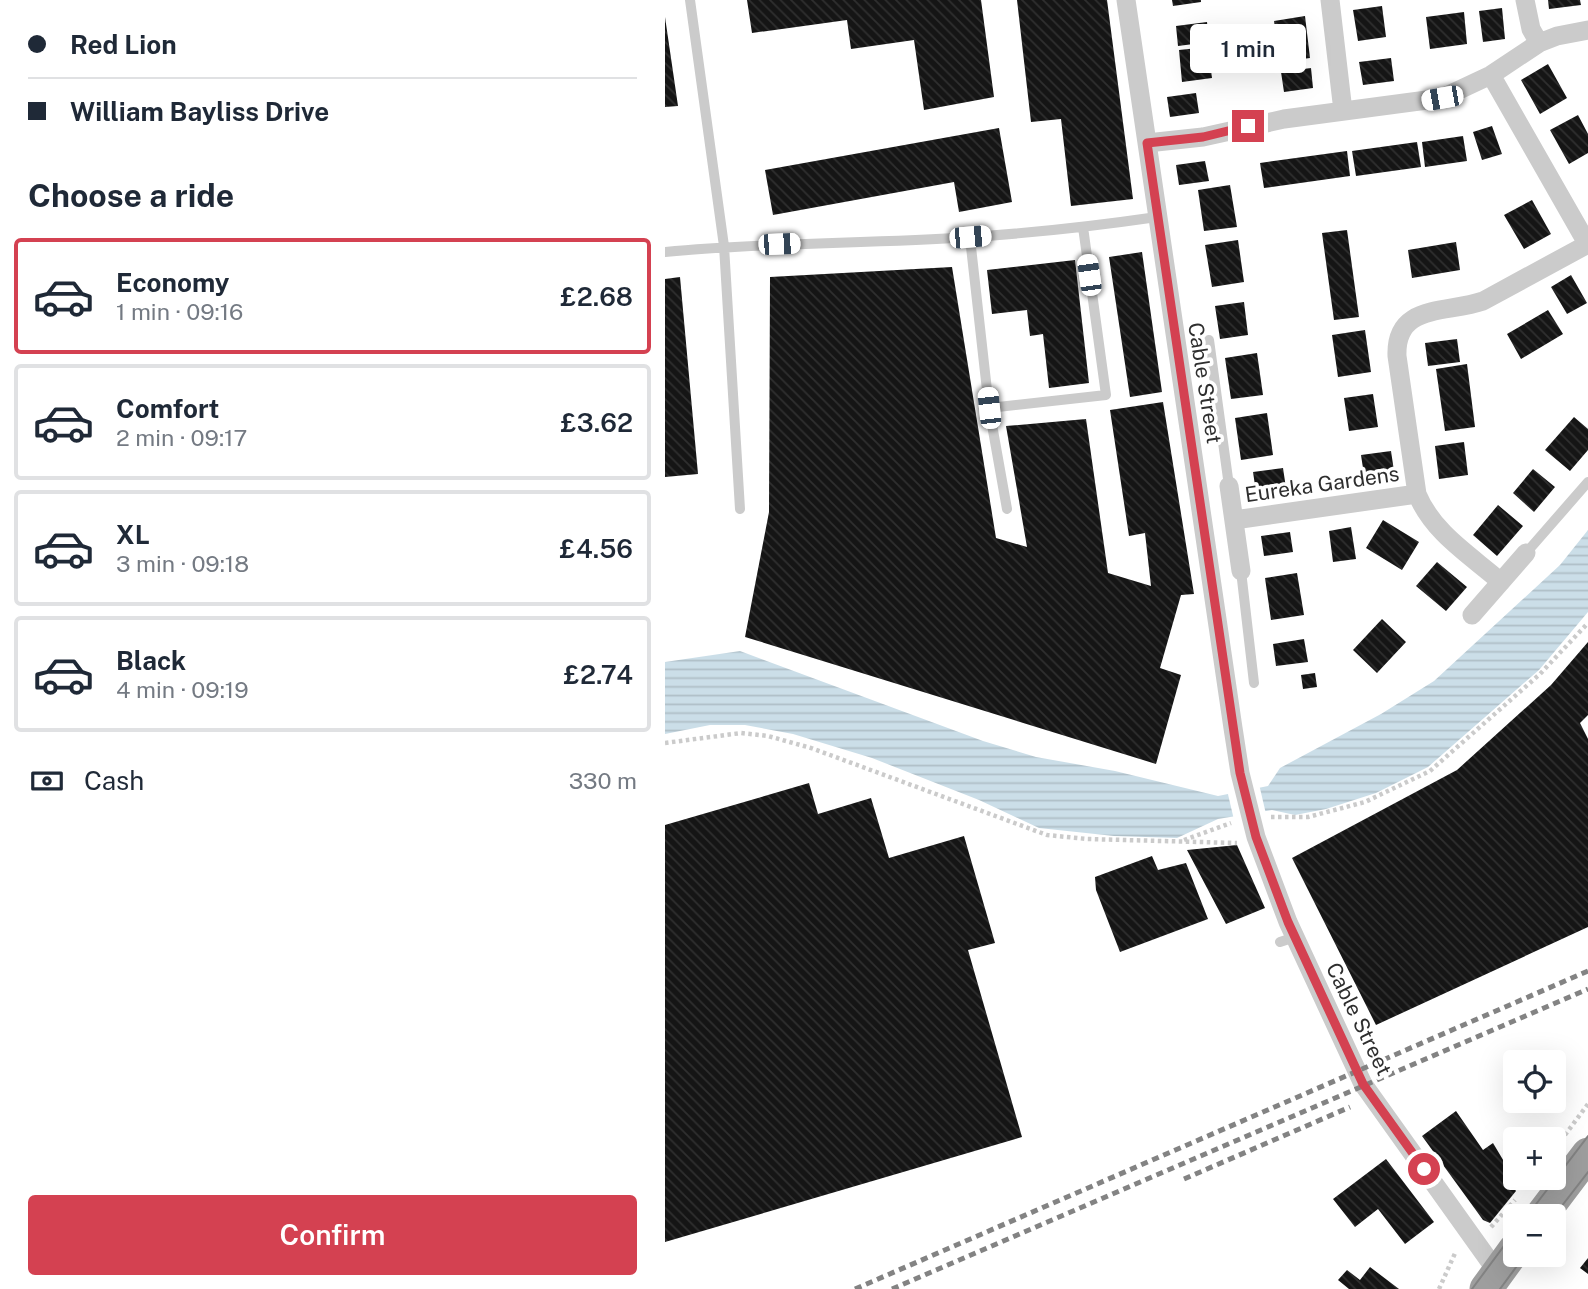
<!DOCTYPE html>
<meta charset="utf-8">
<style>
:root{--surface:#fff;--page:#f6f6f7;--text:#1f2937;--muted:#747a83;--line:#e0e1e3;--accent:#d44151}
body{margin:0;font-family:"Public Sans",sans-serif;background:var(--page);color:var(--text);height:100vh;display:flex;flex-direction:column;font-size:26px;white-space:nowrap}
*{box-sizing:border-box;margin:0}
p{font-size:23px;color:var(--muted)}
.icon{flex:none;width:38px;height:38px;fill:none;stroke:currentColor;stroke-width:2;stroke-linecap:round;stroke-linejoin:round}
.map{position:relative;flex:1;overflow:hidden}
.sheet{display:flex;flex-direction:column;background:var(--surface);width:665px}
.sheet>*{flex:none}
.banner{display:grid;align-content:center;height:154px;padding:0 28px;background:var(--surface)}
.tools{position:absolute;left:838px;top:1050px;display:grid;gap:14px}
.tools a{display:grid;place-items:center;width:63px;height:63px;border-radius:7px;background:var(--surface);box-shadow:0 7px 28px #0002;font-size:35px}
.end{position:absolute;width:32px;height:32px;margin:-16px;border:9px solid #d44151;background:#fff;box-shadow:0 0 0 4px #fff}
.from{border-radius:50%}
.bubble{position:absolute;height:49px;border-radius:7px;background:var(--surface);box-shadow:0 7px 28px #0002;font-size:23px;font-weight:600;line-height:49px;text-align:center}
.car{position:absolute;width:21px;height:42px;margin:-21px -10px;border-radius:9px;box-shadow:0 0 5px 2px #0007;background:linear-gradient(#fff 24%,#345 0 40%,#fff 0 76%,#345 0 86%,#fff 0)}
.banner b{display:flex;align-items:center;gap:24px;height:66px;font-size:26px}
.banner b+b{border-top:2px solid var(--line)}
.banner i{width:18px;height:18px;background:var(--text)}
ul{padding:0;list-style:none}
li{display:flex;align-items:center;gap:21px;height:116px;margin:0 14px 10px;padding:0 14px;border:4px solid var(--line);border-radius:7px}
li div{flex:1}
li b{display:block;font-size:26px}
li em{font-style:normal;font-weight:600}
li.active{border-color:var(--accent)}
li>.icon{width:63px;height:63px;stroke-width:1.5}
h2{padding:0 28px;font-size:32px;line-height:84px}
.pay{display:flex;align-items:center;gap:18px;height:77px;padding:0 28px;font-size:26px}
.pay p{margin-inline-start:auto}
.primary-button{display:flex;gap:14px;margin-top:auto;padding:14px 28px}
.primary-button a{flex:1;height:80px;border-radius:7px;background:var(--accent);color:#fff;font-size:28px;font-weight:600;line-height:80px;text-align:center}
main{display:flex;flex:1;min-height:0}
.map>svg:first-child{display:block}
.water{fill:url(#water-rules)}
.pier{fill:#fff}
.building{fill:url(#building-back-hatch)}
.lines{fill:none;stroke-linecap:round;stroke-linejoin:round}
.path{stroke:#cbcbcb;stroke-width:4.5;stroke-dasharray:3.5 3.5;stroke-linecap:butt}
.service{stroke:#cbcbcb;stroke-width:10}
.minor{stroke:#cbcbcb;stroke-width:19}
.trunk{stroke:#9e9e9e;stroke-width:33}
.tram{stroke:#838383;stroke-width:2}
.rail{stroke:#838383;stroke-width:5;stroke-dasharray:7 5;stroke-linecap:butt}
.route{stroke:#d44151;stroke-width:9}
.labels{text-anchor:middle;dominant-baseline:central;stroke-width:7;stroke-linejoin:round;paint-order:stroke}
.street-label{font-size:21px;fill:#2e2e2e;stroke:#fff}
</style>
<main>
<section class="sheet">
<div class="banner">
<b><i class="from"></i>Red Lion</b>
<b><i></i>William Bayliss Drive</b>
</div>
<h2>Choose a ride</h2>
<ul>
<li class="active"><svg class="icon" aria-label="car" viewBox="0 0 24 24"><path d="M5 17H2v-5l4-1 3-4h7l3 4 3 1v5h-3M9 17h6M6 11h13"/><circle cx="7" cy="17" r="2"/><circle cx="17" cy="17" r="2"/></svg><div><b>Economy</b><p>1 min · 09:16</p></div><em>£2.68</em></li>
<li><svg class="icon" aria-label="car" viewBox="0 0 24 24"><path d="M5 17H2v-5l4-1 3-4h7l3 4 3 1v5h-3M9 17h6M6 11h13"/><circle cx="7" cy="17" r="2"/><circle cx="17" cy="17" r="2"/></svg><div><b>Comfort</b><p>2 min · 09:17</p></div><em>£3.62</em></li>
<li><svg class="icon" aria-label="car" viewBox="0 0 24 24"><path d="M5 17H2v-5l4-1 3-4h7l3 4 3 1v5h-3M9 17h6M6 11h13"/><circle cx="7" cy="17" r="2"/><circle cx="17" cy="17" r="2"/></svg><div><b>XL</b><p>3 min · 09:18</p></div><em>£4.56</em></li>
<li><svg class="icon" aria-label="car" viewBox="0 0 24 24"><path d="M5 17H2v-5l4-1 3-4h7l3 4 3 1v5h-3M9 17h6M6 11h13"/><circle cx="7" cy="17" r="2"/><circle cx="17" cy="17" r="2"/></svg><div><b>Black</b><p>4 min · 09:19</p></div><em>£2.74</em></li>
</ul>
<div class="pay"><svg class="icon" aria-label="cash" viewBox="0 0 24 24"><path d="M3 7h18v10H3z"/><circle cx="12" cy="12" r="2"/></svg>Cash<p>330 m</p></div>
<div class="primary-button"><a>Confirm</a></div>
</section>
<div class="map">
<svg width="923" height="1289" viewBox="0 0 923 1289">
<defs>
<pattern id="water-rules" width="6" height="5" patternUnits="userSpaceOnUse" patternTransform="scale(1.75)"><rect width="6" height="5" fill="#cbdee8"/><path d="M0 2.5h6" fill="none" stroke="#afbfc7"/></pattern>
<pattern id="building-back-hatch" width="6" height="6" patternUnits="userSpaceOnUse" patternTransform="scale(1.75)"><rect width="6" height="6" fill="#151515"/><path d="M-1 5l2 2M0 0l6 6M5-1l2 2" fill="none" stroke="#2f2f2f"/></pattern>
</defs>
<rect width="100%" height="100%" fill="#fff"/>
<path class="water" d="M923,530V612L874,670L763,767L711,793L661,809L630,815L607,810L553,819L512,838L449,836L374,828L314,800L207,758L128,734L80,725H45L0,734V662L75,651L318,741L371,757L450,771L553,796L603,786L615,768L716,714L769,681L895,565Z"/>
<path class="pier" d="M594,784L601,814L569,820L562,790Z"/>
<path class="building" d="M82,0H316L329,97L259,110L249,40L186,49L182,20L87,33Z
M352,0H442L468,199L406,206L396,119L366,122Z
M507,0H536V2L508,6Z
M883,0H915L916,5L884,9Z
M717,6L721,37L693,41L688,10Z
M837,8L840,39L818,42L814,11Z
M799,12L802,44L765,49L761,17Z
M640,16L645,58L615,62L609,21Z
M0,17L13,106L0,107Z
M542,22L544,42L513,46L511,26Z
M543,47L547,78L517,82L514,50Z
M726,58L729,81L698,85L694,62Z
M883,64L902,98L875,114L856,80Z
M646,68L648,88L619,92L616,72Z
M531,93L534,113L505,117L502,97Z
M913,115L923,134V153L904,164L885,130Z
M827,126L837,154L817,160L808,132Z
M334,128L347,202L294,212L289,182L108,215L100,170Z
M798,136L802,161L760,167L757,142Z
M752,142L756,167L691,176L687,151Z
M682,151L685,176L599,188L595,163Z
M540,161L544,181L514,185L511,165Z
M565,185L572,227L539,231L533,190Z
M867,200L886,234L859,249L839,215Z
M682,230L694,317L669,320L657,233Z
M573,240L579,282L547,287L540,245Z
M791,242L795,270L747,278L743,250Z
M477,252L497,392L465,397L444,257Z
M410,260L424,383L384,388L378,334L365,336L362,310L327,314L322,270Z
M287,267L331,538L362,547L341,426L421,419L443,573L486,586L480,533L464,536L445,410L498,402L529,594L516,595L495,668L516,675L491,764L80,637L104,512L105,277Z
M906,275L922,303L902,314L886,287Z
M15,277L33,474L0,477V279Z
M579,302L583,335L555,339L550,306Z
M883,310L898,334L856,359L842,334Z
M700,330L706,372L673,377L667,335Z
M792,339L795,362L763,366L760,343Z
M592,353L598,395L566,399L560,358Z
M802,364L810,427L780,431L771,369Z
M708,394L713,427L684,431L679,398Z
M602,413L608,455L576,460L570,418Z
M909,417L923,429V450L905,471L880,450Z
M799,442L803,475L774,479L770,446Z
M726,451L729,471L699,475L696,455Z
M618,468L621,488L591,492L588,472Z
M868,469L890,487L869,512L848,493Z
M833,505L858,526L832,556L808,535Z
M718,520L754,542L737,570L701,548Z
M686,527L691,559L668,562L664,531Z
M625,532L628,552L599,556L596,536Z
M772,562L802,587L781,611L751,586Z
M632,573L639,615L606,620L600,578Z
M717,619L741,642L712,673L688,650Z
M639,639L643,662L611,666L608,644Z
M923,642V715L915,723L923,739V927L711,1025L627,858L792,770L886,685Z
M650,673L652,687L638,689L636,675Z
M144,783L153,814L206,798L224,858L299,836L330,943L303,950L357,1137L0,1242V825Z
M572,845L600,908L561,924L522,850Z
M487,856L493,870L521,863L543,919L455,952L431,890L430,877Z
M791,1111L818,1150L828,1143L847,1175L843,1180L851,1191L825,1223L818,1220L757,1136Z
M721,1159L769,1222L740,1244L713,1209L690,1227L668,1199Z
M923,1258V1274L915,1268Z
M705,1267L734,1289H684L673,1280L682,1270L695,1280Z"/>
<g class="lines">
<path class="path" d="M0,743L76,733L103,736L146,748L382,835L422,839L572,843
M606,817H643L700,802L765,771L875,674L923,623
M519,840L566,823
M900,1135L923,1104
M826,1227L850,1200
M774,1289L791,1251"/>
<path class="service" d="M25,0L59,246L75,509
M305,238L324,408L342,509
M0,252C102,242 204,244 305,237C368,233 430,226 492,217
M544,340L564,486
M324,408L441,395L418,227
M861,553L923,482
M576,571L589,683
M615,942L630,937"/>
<path class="minor" d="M461,0L568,728L575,773L591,837L623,922L698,1084L833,1273
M665,0L678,111
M860,0L866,29L874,43
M826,75L923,245
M482,143L538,137L619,119L777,98L826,75L874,43L892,36L923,30
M564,486L576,571
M752,494L732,356C730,303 781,314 818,301L923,244
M569,520L752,494C768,533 805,555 836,582
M807,615L861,553"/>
<path class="trunk" d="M876,1216L923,1154
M821,1289L850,1249"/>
<path class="tram" d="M862,1216L923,1136
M889,1216L923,1172
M807,1289L850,1231
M835,1289L860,1255"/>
<path class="rail" d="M519,1179L685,1107
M190,1289L923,971
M227,1289L923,989"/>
</g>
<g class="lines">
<path class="route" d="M583,126L538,137L482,143L575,773L591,837L623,922L698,1084L759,1169"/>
</g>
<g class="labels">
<g class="street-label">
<text transform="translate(540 383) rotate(81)">Cable Street</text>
<text transform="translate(657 484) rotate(-8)">Eureka Gardens</text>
<text transform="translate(694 1019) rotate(64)">Cable Street</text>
</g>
</g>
</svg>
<div class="tools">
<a><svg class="icon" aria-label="locate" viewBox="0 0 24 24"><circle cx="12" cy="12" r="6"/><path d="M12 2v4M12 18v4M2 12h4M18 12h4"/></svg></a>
<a>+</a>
<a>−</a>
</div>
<i class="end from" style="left:759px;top:1169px"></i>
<i class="end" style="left:583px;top:126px"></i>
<div class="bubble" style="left:525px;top:24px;width:116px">1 min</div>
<i class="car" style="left:777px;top:98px;rotate:260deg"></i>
<i class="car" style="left:305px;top:237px;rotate:85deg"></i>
<i class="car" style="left:114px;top:244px;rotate:88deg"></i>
<i class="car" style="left:424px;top:275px;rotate:352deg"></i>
<i class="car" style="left:324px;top:408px;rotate:354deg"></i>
</div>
</main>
